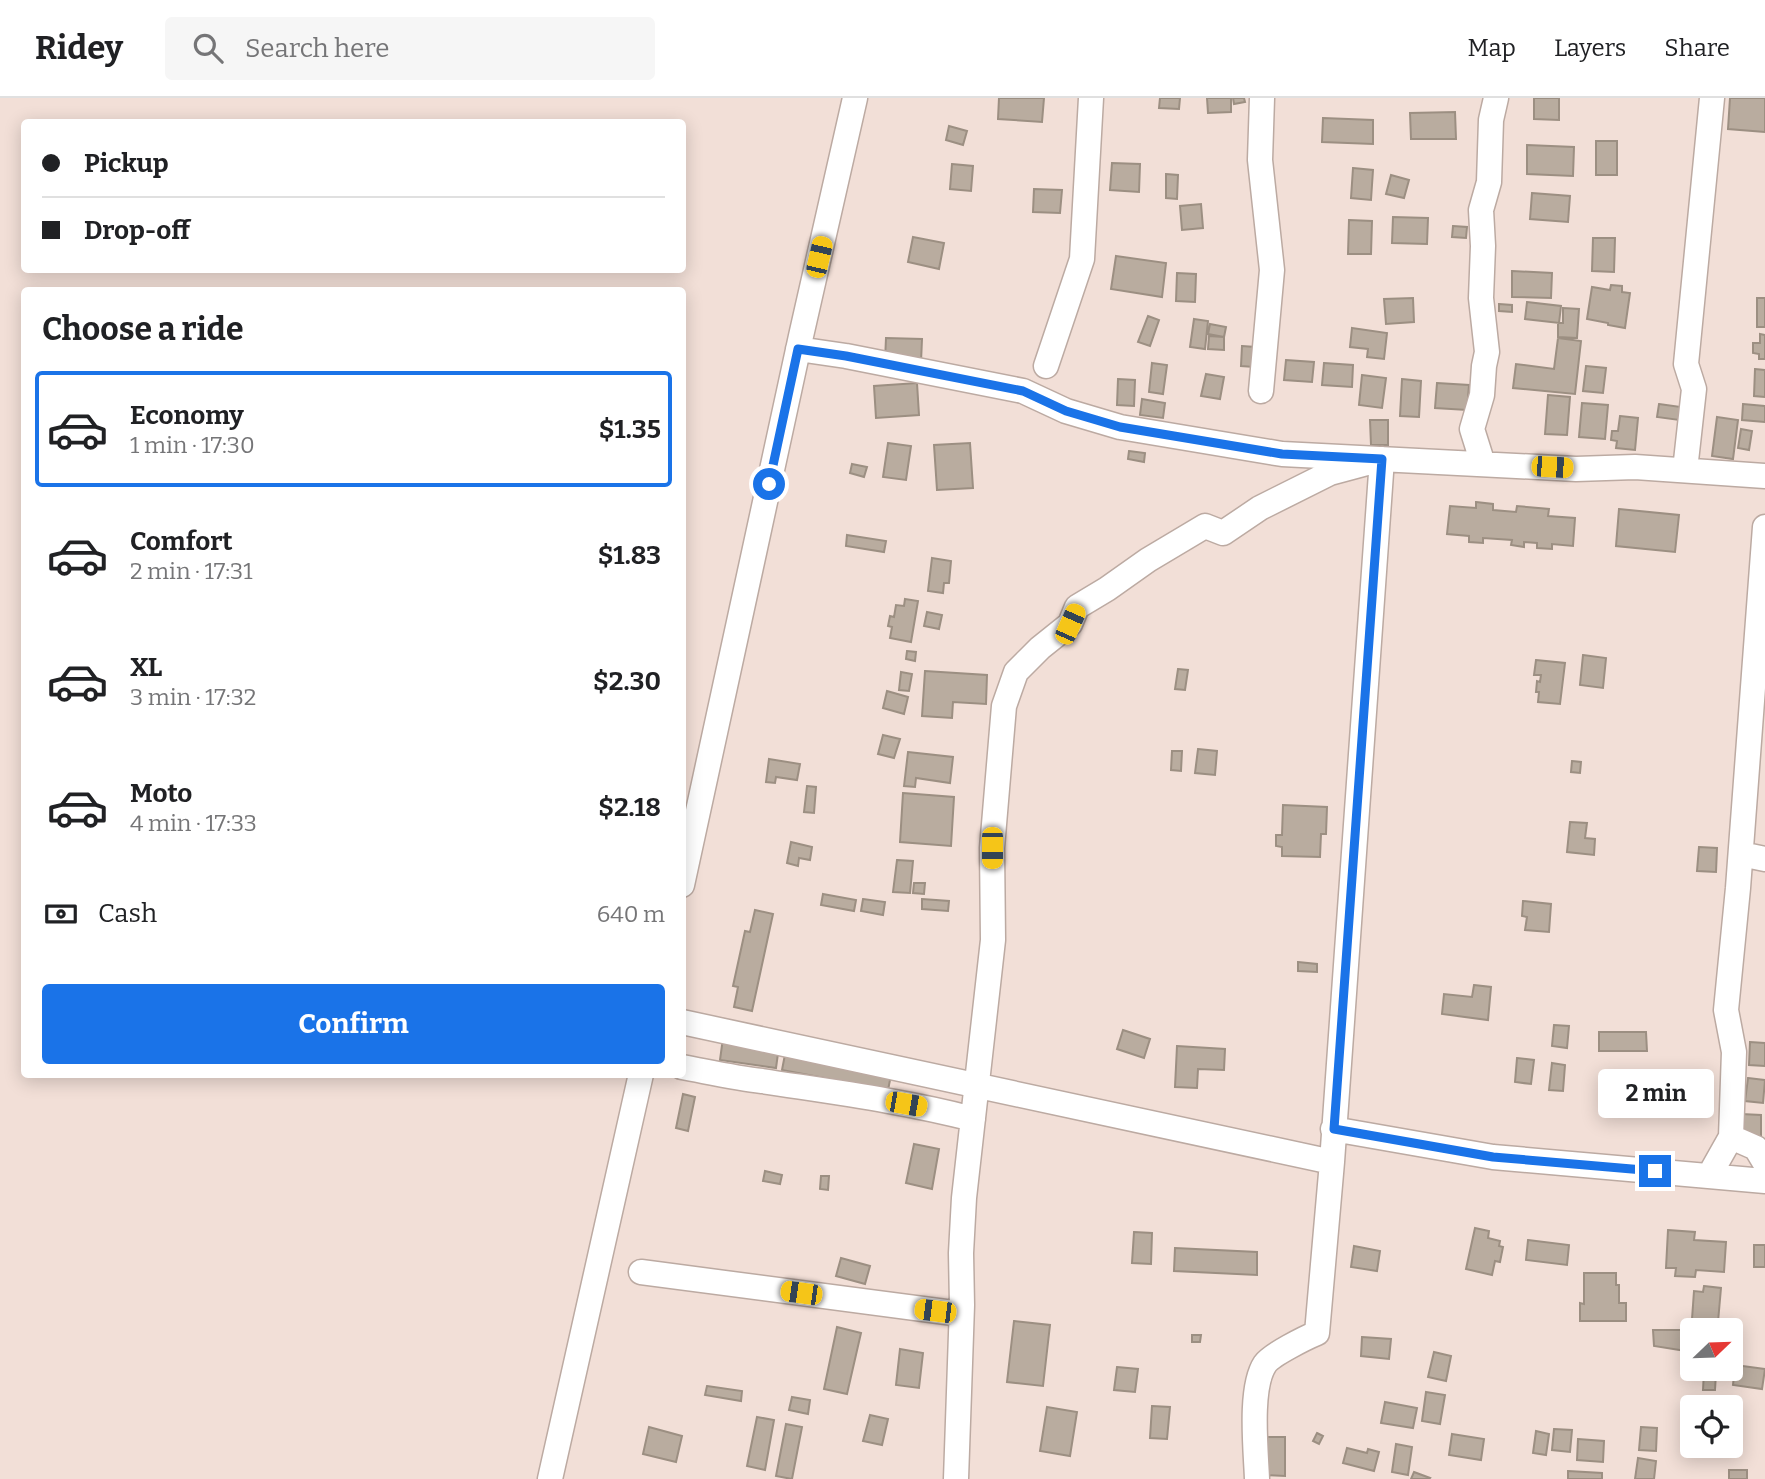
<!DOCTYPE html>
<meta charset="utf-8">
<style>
:root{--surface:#fff;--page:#f6f6f6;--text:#202124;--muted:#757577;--line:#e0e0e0;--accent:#1a73e8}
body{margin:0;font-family:Bitter,serif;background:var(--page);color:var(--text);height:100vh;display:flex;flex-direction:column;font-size:26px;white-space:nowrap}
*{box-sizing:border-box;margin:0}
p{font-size:23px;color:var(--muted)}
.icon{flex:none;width:38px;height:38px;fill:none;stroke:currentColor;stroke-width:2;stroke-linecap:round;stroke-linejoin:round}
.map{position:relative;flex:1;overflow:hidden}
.sheet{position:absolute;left:21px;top:189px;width:665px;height:791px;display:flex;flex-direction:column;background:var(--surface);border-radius:7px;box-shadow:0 4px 18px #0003}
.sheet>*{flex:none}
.top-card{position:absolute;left:21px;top:21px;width:665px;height:154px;border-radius:7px;box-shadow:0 4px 18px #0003;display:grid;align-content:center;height:154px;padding:0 21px;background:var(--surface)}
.needle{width:46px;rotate:67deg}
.buttons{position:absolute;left:1680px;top:1220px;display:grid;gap:14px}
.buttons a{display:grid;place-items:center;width:63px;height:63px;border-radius:7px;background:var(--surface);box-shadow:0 4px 18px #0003;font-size:35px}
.end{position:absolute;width:32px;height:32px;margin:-16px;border:9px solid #1a73e8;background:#fff;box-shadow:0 0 0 4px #fff}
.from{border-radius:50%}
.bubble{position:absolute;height:49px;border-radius:7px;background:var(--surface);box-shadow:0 4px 18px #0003;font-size:23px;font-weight:700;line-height:49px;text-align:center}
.car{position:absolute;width:21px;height:42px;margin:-21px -10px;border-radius:9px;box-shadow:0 0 5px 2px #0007;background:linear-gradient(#f5c518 24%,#345 0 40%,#f5c518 0 76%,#345 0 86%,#f5c518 0)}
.top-card b{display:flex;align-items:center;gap:24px;height:66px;font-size:26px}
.top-card b+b{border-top:2px solid var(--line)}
.top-card i{width:18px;height:18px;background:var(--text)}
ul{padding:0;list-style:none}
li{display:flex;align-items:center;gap:21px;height:116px;margin:0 14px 10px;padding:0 7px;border:4px solid transparent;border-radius:7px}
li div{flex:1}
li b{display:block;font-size:26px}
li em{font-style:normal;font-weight:700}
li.current{border-color:var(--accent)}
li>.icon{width:63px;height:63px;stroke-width:1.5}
h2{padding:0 21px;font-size:32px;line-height:84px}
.pay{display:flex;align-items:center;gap:18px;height:77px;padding:0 21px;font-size:26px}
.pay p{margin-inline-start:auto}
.primary-button{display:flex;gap:14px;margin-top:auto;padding:14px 21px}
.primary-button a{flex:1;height:80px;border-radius:7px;background:var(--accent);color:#fff;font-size:28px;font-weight:700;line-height:80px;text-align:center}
header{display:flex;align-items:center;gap:42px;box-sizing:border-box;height:98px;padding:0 35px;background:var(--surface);border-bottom:2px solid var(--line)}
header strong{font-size:33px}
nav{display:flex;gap:38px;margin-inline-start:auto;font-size:24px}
.search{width:490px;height:63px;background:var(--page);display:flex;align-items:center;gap:18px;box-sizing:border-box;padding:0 24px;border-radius:7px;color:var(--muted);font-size:26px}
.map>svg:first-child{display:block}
.building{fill:#b9ac9f;stroke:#9c8f82;stroke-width:2}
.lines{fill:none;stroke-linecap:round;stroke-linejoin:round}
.minor-casing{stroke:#bcaaa2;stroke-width:27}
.minor{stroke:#fff;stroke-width:24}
.route{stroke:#1a73e8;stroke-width:9}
</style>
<header>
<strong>Ridey</strong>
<div class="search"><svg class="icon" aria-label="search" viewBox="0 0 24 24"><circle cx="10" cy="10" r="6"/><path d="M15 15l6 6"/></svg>Search here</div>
<nav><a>Map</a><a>Layers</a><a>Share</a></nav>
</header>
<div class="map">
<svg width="1765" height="1381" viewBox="0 0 1765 1381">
<rect width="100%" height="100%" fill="#f2dfd7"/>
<path class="building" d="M999,0H1044L1042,24L998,21Z
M1160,0H1180L1179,11L1159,10Z
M1207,0H1231V14L1208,15Z
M1233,0H1244L1245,4L1234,6Z
M1534,0H1559V22L1534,21Z
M1730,0H1765V34L1728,31Z
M1455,14L1456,41H1411L1410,15Z
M1323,20L1373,22V46L1322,44Z
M949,28L967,33L963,47L946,42Z
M1596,43H1617V77H1596Z
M1527,47L1574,49L1573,78L1527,76Z
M1112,65L1140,66L1139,94L1110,92Z
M952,66L973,68L971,93L950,91Z
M1353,70L1373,72L1371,102L1351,100Z
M1166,76L1178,77L1177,101L1166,100Z
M1391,77L1409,82L1404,100L1386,96Z
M1034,91L1062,92L1060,115L1033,114Z
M1532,95L1570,98L1568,124L1530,121Z
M1201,106L1203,130L1182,132L1180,108Z
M1393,119L1428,120L1427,146L1392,145Z
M1349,122L1372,123L1371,156H1348Z
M1453,128L1467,129L1466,140L1452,139Z
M913,139L944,145L939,171L908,164Z
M1593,140H1615L1614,174L1592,173Z
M1116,158L1166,165L1162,199L1111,191Z
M1512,173L1552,175L1551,200L1512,199Z
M1177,175L1196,176L1195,204L1176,203Z
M1611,187L1622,188V194L1630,195L1625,230L1608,227V225L1587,221L1592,189L1610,192Z
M1413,200L1414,224L1386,226L1384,201Z
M1757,200H1765V229H1757Z
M1527,204L1561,208L1559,225L1525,221Z
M1499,206L1512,207V214L1499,213Z
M1563,210L1579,211L1577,240L1558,239V225H1563Z
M1148,218L1159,222L1150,248L1138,244Z
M1194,221L1208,223L1205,251L1190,249Z
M1210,226L1226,229L1224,239L1208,236Z
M1352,230L1387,235L1384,261L1367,259L1368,251L1350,249Z
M1760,236L1765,237V261H1759V256L1753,255V245H1760Z
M1209,238L1224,239V252L1208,251Z
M886,240L922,241L921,264L885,263Z
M1558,240L1581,243L1575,296L1513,290L1516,266L1554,271Z
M1242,248L1255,249L1254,269L1241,268Z
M1286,262L1314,264L1312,284L1284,282Z
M1152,265L1167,267L1163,296L1149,294Z
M1324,265L1353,267L1352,289L1322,287Z
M1586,268L1606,270L1603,295L1583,293Z
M1755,271L1765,272V299L1754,298Z
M1206,276L1224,279L1220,301L1201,298Z
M1362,277L1386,280L1382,310L1359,307Z
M1118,281L1135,282L1134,308L1117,307Z
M1402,281L1421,283L1419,319L1400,318Z
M917,285L919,317L876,320L874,288Z
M1437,285L1469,287L1467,312L1435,310Z
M1548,297L1570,299L1567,337L1545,336Z
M1142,301L1165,305L1163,320L1140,317Z
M1582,305L1608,307L1605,341L1579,339Z
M1659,306L1681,309L1679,322L1657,319Z
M1743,306L1765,308V324L1742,322Z
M1620,318L1638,320L1635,352L1616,350L1617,343L1611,342L1612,333H1618Z
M1717,319L1738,322L1733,361L1712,358Z
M1370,322H1388V347H1371Z
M1741,331L1752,333L1749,352L1738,350Z
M888,345L911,348L906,382L883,379Z
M970,345L973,390L937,392L934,347Z
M1129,353L1145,355L1144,364L1128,361Z
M852,366L867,369L864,379L850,375Z
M1476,404L1493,406V412L1516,414L1517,408L1549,411L1548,418L1575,420L1573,448L1552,446V451L1537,450V445L1524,444V449L1511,447L1512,442L1483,440V445L1469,444V438L1447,436L1450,408L1476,410Z
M1619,411L1679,417L1675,454L1616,448Z
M847,437L886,443L884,454L846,448Z
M932,460L951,463L949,485H944L943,495L928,493Z
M905,501L918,503L911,544L890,540L892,529L888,528L890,518L894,519L896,507L904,508Z
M927,514L942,517L939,531L924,528Z
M907,553L916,554L915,563L906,561Z
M1583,557L1606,560L1603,590L1580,587Z
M1536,562L1565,565L1560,606L1538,604L1539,594H1536L1537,583L1540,584L1541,577H1534Z
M1178,571L1188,572L1185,592L1175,591Z
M925,573L987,577L986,606L953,604L952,620L922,618Z
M901,574L912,576L909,593L899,592Z
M887,593L908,599L904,616L883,610Z
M883,637L900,641L894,660L878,656Z
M1198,651L1217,653L1215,677L1195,675Z
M1172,653H1182L1181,673L1171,672Z
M908,654L953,659L950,685L916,680L915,689L904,688Z
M769,661L800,666L797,682L776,679L775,685L766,684Z
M1572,663L1581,664L1580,675L1571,674Z
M807,688L816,689L814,715L804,714Z
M903,695L954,699L951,748L900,744Z
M1283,707L1327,709L1326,736H1321L1320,759L1282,758V749L1276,748V737H1282Z
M1570,724L1587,725L1585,740L1595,741L1594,757L1567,754Z
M791,744L812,749L810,762L799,760L798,768L787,765Z
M1699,749L1717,750L1716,774L1697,773Z
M897,762L913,763L910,795L893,794Z
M914,785H925L924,796L913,795Z
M823,796L856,802L854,813L821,807Z
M863,801L885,804L883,817L861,813Z
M922,801L949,803L948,813L922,811Z
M1523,803L1551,806L1549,834L1525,832L1527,819L1522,818Z
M755,812L773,816L752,913L734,909L738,889L733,888L745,833L750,834Z
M1298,864L1317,866V874L1298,873Z
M1474,887L1491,889L1488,922L1442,916L1444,896L1472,899Z
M1554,927L1569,928L1567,950L1552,948Z
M1123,932L1150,941L1144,960L1117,951Z
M1599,934H1646L1647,953H1599Z
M723,940L779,948L776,970L720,962Z
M788,941L894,962L888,992L782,972Z
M1750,944L1765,945V968L1749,967Z
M1177,948L1225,951L1224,972L1198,971L1197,990L1175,989Z
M1517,960L1534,962L1531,986L1515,984Z
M1552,965L1565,967L1563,993L1549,992Z
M1748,980L1765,982L1763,1005L1745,1003Z
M683,996L695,999L688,1033L676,1030Z
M1741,1016L1761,1017V1040L1741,1039Z
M914,1046L939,1051L932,1091L906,1085Z
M765,1073L782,1077L780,1086L763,1083Z
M821,1078H829L828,1092L820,1091Z
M1475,1130L1489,1133L1488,1140L1500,1143L1499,1148L1503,1149L1500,1164L1495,1163L1492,1177L1466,1171Z
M1668,1132L1695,1134L1694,1142L1726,1144L1724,1174L1696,1172L1695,1179L1675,1178L1676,1170H1666Z
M1134,1134L1152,1135L1151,1166L1132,1165Z
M1528,1142L1569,1147L1567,1167L1526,1162Z
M1754,1147H1765V1169H1754Z
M1354,1148L1380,1153L1377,1173L1351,1169Z
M1175,1150L1257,1154V1177L1174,1173Z
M841,1160L870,1168L865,1186L836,1178Z
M1584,1175H1616V1187H1619V1205H1626V1223H1580V1205L1584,1206Z
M1704,1188L1721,1190L1718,1224L1692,1221L1694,1193L1703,1194Z
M1014,1223L1050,1227L1043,1288L1007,1284Z
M837,1229L861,1235L847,1296L824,1291Z
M1653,1232H1685L1686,1253L1654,1248Z
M1192,1237H1201L1200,1244H1192Z
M1362,1239L1391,1241L1389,1261L1361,1258Z
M900,1251L923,1255L919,1290L896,1287Z
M1434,1254L1451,1258L1446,1283L1428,1279Z
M1735,1267L1765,1271L1762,1291L1733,1287Z
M1117,1269L1138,1271L1135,1294L1114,1292Z
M1696,1270H1719V1275H1716L1715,1292H1703L1704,1273L1696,1272Z
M707,1288L742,1293L741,1303L705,1297Z
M1426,1294L1445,1297L1440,1326L1422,1323Z
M792,1299L810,1302L808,1316L789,1312Z
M1385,1304L1417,1310L1413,1330L1381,1325Z
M1152,1308L1170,1309L1167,1341L1150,1340Z
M1047,1309L1077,1314L1070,1358L1040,1353Z
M870,1317L888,1321L882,1347L863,1343Z
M757,1319L774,1322L765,1372L747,1368Z
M786,1326L802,1329L792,1381L776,1378Z
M649,1329L682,1338L676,1364L643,1356Z
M1641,1329L1657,1330L1656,1353L1639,1352Z
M1554,1331L1572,1332L1570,1354L1552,1352Z
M1536,1333L1549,1336L1546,1357L1533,1355Z
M1317,1335L1323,1338L1319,1346L1313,1343Z
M1452,1336L1484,1341L1481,1362L1449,1357Z
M1265,1339H1285V1378L1264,1377Z
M1578,1341L1604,1343L1603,1364L1577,1362Z
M1396,1346L1412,1349L1408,1377L1392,1374Z
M1347,1350L1367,1355L1368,1351L1379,1354L1374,1373L1343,1365Z
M1638,1360L1656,1363L1654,1381H1635Z
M1729,1372H1747V1381H1729Z
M1568,1373L1602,1375V1381H1568Z
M1414,1374L1430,1380L1429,1381H1411Z"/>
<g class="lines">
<g class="minor-casing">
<path id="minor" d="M798,251L846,258L1023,293L1066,313L1120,329L1282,356L1576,371L1635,369L1765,378
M1046,268L1082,161L1091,0
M1261,293L1272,172L1260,62L1262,0
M1483,366L1472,331L1482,297L1484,268L1487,254L1481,200L1483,148L1481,112L1489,84L1491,22L1496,0
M1685,372L1694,291L1686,266L1712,0
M1741,756L1765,761
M682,787L801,238L855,0
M682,924L1332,1064L1382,361L1330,375L1260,410L1223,435L1205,428L1148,462L1107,491L1077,509L1070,526L1040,550L1016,574L1004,608L992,750L993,842L964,1100L961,1155L962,1207L956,1381
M682,969C709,974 735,980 762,983C833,994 904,1003 973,1021
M1333,1031L1493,1059L1765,1083
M1731,1039L1756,1050L1765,1065
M1709,1078L1731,1039L1734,954L1726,912L1738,790L1765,429
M641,1174L961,1216
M550,1381L641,976
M1257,1381C1256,1353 1249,1290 1265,1266C1271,1257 1305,1240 1317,1235L1332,1064"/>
</g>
<use href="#minor" class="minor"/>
</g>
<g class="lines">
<path class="route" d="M769,386L798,251L846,258L1023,293L1066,313L1120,329L1282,356L1382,361L1334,1031L1493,1059L1655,1073"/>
</g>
</svg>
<div class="buttons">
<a><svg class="needle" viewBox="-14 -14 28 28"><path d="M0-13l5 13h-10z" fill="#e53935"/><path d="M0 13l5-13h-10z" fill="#757577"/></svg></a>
<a><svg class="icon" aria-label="locate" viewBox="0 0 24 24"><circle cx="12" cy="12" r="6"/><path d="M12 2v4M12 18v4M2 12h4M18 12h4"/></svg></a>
</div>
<i class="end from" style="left:769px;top:386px"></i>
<i class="end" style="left:1655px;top:1073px"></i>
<div class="bubble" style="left:1598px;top:971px;width:116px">2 min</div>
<i class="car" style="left:819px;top:159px;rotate:13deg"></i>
<i class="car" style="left:1552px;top:369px;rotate:93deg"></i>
<i class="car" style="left:1070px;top:526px;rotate:24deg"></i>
<i class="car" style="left:992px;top:750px;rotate:180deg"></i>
<i class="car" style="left:906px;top:1006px;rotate:100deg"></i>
<i class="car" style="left:801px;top:1195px;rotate:278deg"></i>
<i class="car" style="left:935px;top:1213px;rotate:277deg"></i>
<div class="top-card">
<b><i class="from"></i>Pickup</b>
<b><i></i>Drop-off</b>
</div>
<section class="sheet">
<h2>Choose a ride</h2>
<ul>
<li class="current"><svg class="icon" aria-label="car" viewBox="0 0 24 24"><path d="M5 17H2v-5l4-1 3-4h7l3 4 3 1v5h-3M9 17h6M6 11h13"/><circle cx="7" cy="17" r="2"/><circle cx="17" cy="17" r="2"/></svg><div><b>Economy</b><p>1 min · 17:30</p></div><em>$1.35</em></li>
<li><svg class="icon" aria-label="car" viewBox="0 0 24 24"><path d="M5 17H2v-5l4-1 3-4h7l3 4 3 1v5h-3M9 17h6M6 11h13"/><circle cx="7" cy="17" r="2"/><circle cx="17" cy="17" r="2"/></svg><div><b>Comfort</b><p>2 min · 17:31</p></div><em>$1.83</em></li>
<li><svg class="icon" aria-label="car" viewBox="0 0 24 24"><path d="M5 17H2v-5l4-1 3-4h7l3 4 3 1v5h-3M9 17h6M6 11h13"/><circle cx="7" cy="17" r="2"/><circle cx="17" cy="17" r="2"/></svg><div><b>XL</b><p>3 min · 17:32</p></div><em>$2.30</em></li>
<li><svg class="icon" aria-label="car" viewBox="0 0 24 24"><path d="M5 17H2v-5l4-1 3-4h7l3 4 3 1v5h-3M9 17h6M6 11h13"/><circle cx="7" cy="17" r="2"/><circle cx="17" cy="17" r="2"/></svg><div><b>Moto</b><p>4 min · 17:33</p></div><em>$2.18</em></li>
</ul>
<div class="pay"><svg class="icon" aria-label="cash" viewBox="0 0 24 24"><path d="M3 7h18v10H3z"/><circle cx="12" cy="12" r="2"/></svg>Cash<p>640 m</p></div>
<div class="primary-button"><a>Confirm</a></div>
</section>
</div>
